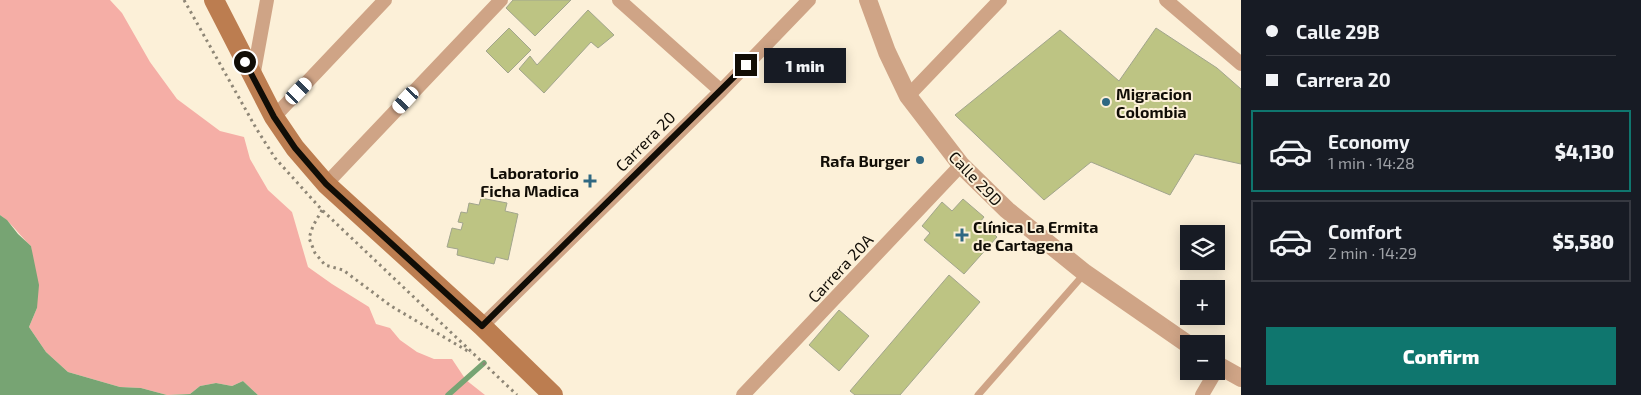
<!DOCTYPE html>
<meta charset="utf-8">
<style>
:root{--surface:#171b24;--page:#20242c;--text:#f1f3f6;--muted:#9ea1a6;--line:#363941;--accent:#0f766e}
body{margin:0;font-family:"Exo 2",sans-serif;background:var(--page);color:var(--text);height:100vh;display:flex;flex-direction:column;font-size:19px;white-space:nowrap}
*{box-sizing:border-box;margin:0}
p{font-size:16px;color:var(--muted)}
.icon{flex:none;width:28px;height:28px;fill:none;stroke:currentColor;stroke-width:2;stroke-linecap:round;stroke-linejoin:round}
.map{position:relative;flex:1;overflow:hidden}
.drawer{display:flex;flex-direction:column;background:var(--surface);width:400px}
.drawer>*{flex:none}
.guide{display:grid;align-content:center;height:110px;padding:0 25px;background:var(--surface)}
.tools{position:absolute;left:1180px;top:225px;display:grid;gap:10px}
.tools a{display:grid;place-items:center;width:45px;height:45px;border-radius:0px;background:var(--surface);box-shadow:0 2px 12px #0003;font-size:25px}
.end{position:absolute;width:22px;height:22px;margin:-11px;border:6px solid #110d06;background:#fff;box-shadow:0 0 0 2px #fff}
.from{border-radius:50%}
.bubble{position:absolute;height:35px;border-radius:0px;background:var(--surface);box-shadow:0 2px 12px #0003;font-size:16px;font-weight:800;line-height:35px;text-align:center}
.car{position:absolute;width:15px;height:30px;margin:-15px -8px;border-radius:6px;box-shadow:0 0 4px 1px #0007;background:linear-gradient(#fff 24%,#345 0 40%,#fff 0 76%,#345 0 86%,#fff 0)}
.guide b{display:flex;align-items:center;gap:18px;height:48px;font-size:19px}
.guide b+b{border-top:1px solid var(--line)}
.guide i{width:12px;height:12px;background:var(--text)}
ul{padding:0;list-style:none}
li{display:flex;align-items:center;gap:15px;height:82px;margin:0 10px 8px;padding:0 15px;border:2px solid var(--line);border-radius:0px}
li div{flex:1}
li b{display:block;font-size:19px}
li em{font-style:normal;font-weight:800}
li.active{border-color:var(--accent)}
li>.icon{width:45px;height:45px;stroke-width:1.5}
.primary-button{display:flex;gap:10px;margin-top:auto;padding:10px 25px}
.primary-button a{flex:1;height:58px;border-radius:0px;background:var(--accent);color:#fff;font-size:20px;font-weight:800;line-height:58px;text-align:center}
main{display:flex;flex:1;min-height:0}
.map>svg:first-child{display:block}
.green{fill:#f5aea6}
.water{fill:#77a473}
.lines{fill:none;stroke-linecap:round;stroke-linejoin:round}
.stream{stroke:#77a473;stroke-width:5.5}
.building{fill:#bdc483;stroke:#a2a58d}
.path{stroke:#8e8676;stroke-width:3;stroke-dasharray:2.5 4;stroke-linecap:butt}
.service{stroke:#cfa486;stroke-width:7}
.minor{stroke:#cfa486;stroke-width:14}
.tertiary{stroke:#cfa486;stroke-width:18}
.secondary{stroke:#bc7d50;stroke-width:20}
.route{stroke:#110d06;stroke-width:6}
.poi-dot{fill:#2f6882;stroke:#fcf0d8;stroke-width:2}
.labels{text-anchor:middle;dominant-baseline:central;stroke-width:4;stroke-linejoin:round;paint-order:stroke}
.poi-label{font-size:16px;font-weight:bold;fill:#110d06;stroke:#fcf0d8;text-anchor:start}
.street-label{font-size:16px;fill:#110d06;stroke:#fcf0d8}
</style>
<main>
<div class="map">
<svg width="1241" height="395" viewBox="0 0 1241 395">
<rect width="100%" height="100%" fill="#fcf0d8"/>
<path class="green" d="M0,0H110L122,13L150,62L177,99L220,131L244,137L250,159L268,190L292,212L308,267L332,284L369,307L376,324L390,328L400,340L417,352L434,359H452L466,380L485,395H258L243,381L232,386L216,383L200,386L190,394L167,395L141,388L120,387L68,372L46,352L29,327L37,308L31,246C20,236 12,223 0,215Z"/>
<path class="water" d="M0,215L7,220L18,234L31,246L39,285L37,308L29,327L46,352L68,372L120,387L141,388L167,395H0Z
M243,381L258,395H168L190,394L200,386L216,383L232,386Z"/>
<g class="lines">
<path class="stream" d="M448,395L484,363"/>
</g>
<path class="building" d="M513,0H571L535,36L506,8Z
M588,10L614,35L598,48L591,42L544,93L519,69L530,56L537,65Z
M509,28L531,50L508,73L486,51Z
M1156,28L1217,68L1241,89V164L1195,154L1170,195L1091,162L1044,200L955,115L1060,30L1119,81Z
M481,198L507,203L505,211L518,214L508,260L496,257L494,264L457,255L458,249L447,247L452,228L461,230L463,223L458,222L461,212L467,213L469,203L479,205Z
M963,199L984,217L980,222L997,237L964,274L924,240L930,233L922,226L942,202L952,211Z
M949,275L980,302L900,395H855L850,391Z
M839,310L869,336L839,371L809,345Z"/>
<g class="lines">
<path class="path" d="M184,0L256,128L275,158L322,210L517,395
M322,210L313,226L309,238L315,253L325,265L343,270L391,306L471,353"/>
<path class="service" d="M978,395L1085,273"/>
<path class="minor" d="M619,0L721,91
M1166,0L1241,64
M253,77L267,0
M908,96L1000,0
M274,117L385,0
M326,184L501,0
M482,326L721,91L809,0
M743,395L961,165
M1202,395L1216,371"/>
<path class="tertiary" d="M868,0L887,52L908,96L961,165L1007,210L1085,273L1189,345
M1216,364L1241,378"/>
<path class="secondary" d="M214,0L274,117L295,148L326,184L482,326L553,395"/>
</g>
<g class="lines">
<path class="route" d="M245,62L274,117L295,148L326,184L482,326L746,65"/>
</g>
<g class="poi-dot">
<circle cx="1106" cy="102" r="5"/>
<circle cx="920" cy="160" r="5"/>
<path d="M587.5 173.5h5v5h5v5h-5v5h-5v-5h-5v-5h5z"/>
<path d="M959.5 227.5h5v5h5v5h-5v5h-5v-5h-5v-5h5z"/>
</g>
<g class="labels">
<g class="poi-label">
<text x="1116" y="93">Migracion<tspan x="1116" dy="18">Colombia</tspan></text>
<text x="910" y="160" text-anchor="end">Rafa Burger</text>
<text x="579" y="172" text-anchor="end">Laboratorio<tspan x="579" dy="18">Ficha Madica</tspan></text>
<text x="973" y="226">Clínica La Ermita<tspan x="973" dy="18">de Cartagena</tspan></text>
</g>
<g class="street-label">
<text transform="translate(645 141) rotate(-45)">Carrera 20</text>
<text transform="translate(976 178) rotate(46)">Calle 29D</text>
<text transform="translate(840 268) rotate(-47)">Carrera 20A</text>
</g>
</g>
</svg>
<div class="tools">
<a><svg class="icon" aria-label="layers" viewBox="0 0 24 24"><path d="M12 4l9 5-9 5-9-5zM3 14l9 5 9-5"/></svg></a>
<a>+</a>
<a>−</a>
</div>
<i class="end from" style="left:245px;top:62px"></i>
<i class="end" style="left:746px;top:65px"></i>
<div class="bubble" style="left:764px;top:48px;width:82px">1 min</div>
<i class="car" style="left:299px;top:91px;rotate:44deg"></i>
<i class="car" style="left:406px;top:100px;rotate:223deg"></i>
</div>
<section class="drawer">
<div class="guide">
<b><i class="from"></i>Calle 29B</b>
<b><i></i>Carrera 20</b>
</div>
<ul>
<li class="active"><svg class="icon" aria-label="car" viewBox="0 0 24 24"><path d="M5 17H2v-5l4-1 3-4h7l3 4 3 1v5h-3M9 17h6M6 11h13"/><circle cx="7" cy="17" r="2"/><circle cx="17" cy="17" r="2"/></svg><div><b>Economy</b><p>1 min · 14:28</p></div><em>$4,130</em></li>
<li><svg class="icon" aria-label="car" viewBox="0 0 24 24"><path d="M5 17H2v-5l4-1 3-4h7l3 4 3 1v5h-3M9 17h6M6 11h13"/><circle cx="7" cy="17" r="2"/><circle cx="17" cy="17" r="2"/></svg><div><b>Comfort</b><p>2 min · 14:29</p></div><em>$5,580</em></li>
</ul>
<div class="primary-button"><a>Confirm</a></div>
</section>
</main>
